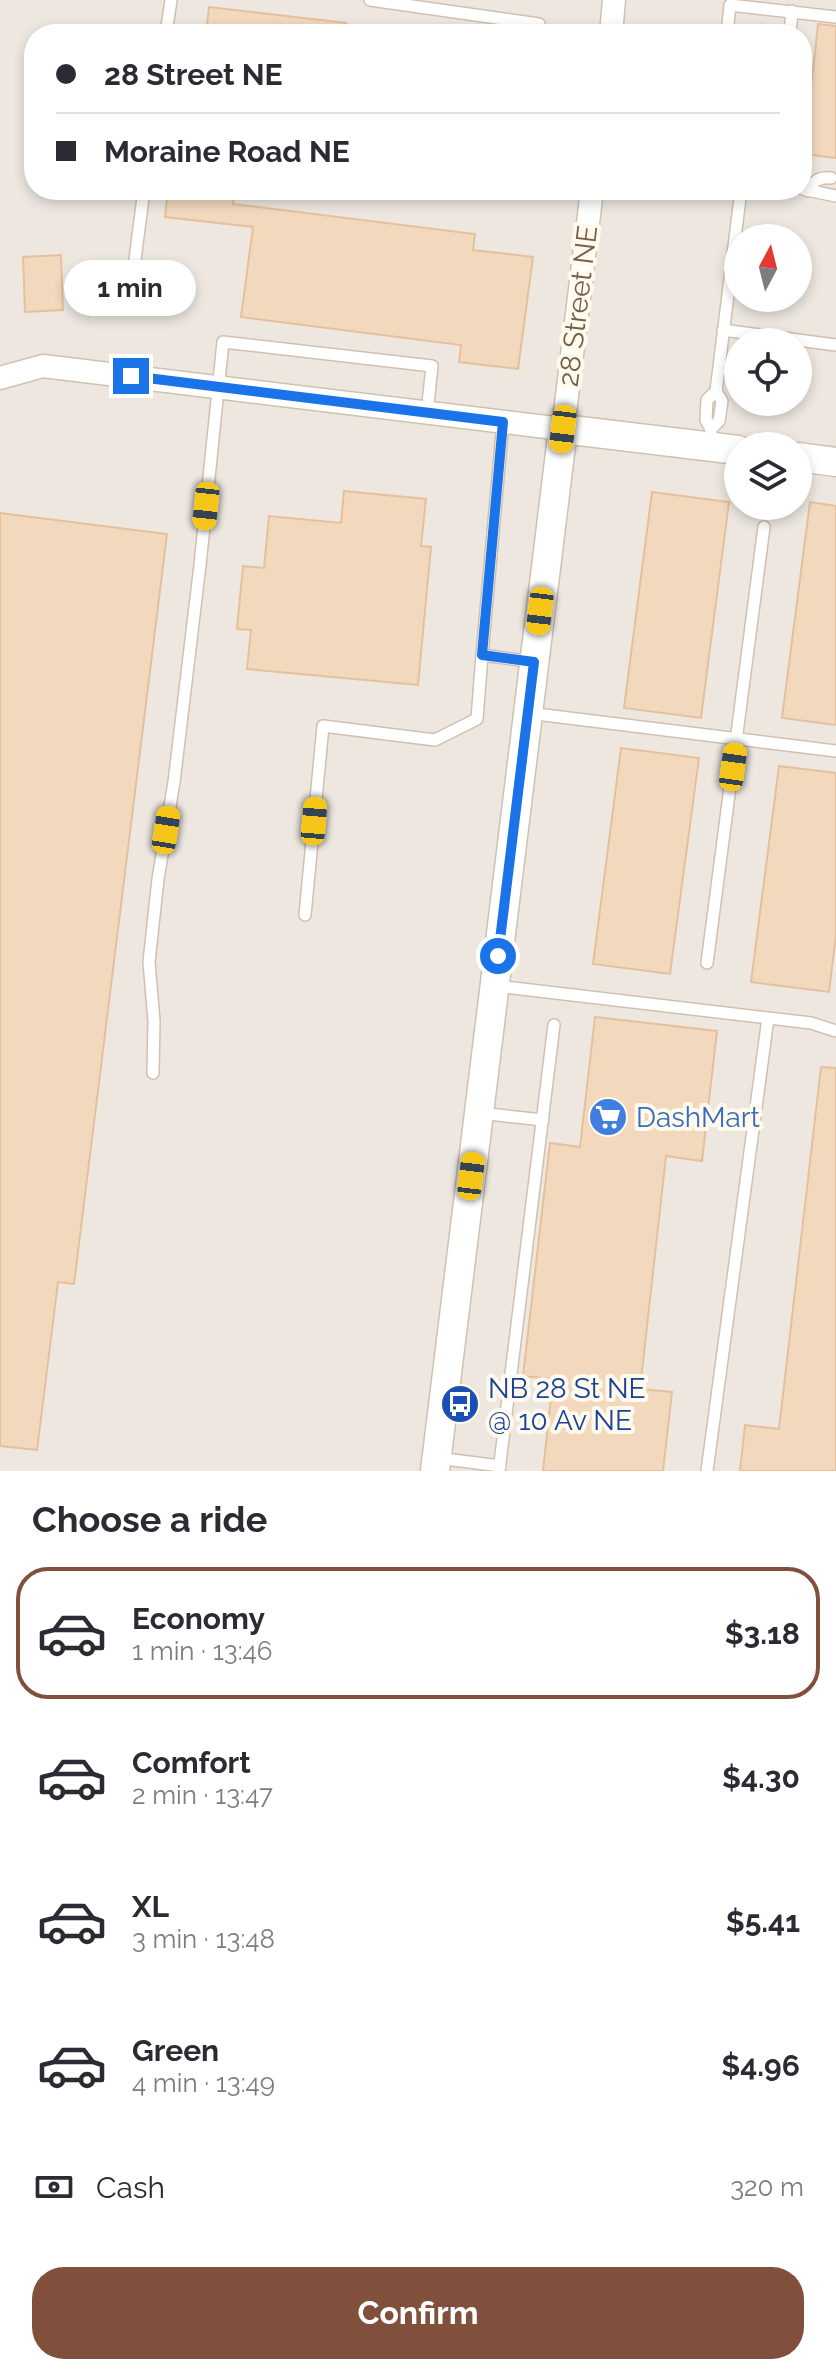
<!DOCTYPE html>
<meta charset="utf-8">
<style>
:root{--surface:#fff;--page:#f2f2f3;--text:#2b2b33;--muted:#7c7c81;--line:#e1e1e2;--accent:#80503d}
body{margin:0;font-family:Raleway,sans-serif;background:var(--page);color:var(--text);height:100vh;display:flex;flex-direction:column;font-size:30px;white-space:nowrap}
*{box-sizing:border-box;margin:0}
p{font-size:26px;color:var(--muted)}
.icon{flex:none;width:44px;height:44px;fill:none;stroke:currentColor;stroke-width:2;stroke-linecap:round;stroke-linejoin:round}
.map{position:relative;height:1471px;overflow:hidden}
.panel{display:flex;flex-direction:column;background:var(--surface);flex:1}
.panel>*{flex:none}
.top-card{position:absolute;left:24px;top:24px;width:788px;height:176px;border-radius:32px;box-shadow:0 4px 12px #0003;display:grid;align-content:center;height:176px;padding:0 32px;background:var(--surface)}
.needle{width:52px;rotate:7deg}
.fabs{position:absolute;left:724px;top:224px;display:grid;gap:16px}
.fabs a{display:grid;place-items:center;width:88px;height:88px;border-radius:50%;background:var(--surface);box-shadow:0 4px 12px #0003;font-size:40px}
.end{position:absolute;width:36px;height:36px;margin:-18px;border:10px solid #1a73e8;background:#fff;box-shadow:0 0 0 4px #fff}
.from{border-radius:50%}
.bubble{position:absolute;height:56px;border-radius:28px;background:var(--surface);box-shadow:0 4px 12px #0003;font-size:26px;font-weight:700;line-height:56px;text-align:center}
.car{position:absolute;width:24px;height:48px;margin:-24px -12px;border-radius:10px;box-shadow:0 0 6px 2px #0007;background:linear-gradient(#f5c518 24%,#345 0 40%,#f5c518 0 76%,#345 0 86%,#f5c518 0)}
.top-card b{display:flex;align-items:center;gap:28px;height:76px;font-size:30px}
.top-card b+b{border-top:2px solid var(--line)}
.top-card i{width:20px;height:20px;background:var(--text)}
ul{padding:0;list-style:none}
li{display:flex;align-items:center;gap:24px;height:132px;margin:0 16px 12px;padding:0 16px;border:4px solid transparent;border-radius:32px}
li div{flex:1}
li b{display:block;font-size:30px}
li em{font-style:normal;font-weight:700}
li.current{border-color:var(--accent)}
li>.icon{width:72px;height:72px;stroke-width:1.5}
h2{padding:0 32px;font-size:36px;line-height:96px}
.pay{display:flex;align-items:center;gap:20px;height:88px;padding:0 32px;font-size:30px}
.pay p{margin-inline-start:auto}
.action{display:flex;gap:16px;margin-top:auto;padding:16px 32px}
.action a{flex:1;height:92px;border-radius:32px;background:var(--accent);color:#fff;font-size:32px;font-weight:700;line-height:92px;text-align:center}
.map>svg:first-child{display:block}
.industrial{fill:#ede7e0;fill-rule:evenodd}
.building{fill:#f2d8bd;stroke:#e5c09d;stroke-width:2}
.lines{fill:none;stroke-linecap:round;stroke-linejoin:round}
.service-casing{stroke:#d0c1ae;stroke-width:14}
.minor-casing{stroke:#d0c1ae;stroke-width:25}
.tertiary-casing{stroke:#d0c1ae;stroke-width:31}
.service{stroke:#fff;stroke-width:11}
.minor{stroke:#fff;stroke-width:22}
.tertiary{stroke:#fff;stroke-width:28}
.route{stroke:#1a73e8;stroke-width:10}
.labels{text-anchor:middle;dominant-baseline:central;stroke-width:8;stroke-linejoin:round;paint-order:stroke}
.street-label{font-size:28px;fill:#765e4a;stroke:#fffaec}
.shop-label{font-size:28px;fill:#366cbe;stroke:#fffaec;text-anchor:start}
.transit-label{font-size:28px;fill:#164399;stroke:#fffaec;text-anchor:start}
</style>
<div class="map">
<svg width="836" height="1471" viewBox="0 0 836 1471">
<rect width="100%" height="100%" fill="#fcf6e6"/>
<path class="industrial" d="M0,0H836V1471H0ZM34,34H802V190H34ZM738,238H798V298H738ZM738,342H798V402H738ZM738,446H798V506H738Z"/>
<path class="building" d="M209,7L346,23V34H206Z
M818,24L836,26V158L804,154Z
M168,190H234L233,204L475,234L473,250L533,257L518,369L459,362L461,345L241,317L253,227L165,217Z
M61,255L63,310L25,312L23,257Z
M344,491L426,499L421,546L431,547L418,685L247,669L251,630L237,629L243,566L264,568L269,516L341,523Z
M652,492L729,502L701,718L624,708Z
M810,502L836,506V725L782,718Z
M0,513L167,534L74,1284L58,1282L37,1450L0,1446Z
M621,748L699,758L670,974L593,964Z
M779,766L836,773V935L829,992L751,982Z
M595,1017L717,1031L702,1161L666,1156L640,1389L672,1392L663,1471H543L553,1379L523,1376L550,1143L580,1147Z
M821,1067L836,1068V1471H740L745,1425L779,1429Z"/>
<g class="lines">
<g class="service-casing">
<path id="service" d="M370,0L539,24L538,34
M166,34L171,0
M727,34L730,5L836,17
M790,34L792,11
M802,189L836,196
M808,191C814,181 818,177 831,178
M130,298L144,190
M723,330L836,345
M503,422L482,655L534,662
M711,429L719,421L722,401L716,391
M710,446L711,429L706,420L707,400L716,391L741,190
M528,713L836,751
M305,915L323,726L435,740L477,719L482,655
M707,963L764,527
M496,986L811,1023L836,1031
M153,1073L154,1021L149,962L158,879L174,782L200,565L223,342L432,366L427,413
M479,1113L543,1120
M437,1458L500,1466
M499,1471L554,1025
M707,1471L768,1018"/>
</g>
<g class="minor-casing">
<path id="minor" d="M611,34L614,0
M0,378L43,366L563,429L592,190"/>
</g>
<g class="tertiary-casing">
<path id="tertiary" d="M798,457L836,462
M435,1471L563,429L738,450"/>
</g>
<use href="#service" class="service"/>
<use href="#minor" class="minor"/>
<use href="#tertiary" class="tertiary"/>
</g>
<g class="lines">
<path class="route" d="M131,376L503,422L482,655L534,662L498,956"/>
</g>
<defs>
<g id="supermarket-disc" transform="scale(2)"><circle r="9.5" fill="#3f7fe0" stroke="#fffaec"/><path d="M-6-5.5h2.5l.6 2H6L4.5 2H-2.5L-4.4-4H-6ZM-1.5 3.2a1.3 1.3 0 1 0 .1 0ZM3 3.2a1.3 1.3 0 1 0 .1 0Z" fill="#fff"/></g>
<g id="bus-disc" transform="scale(2)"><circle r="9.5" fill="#1a4fb4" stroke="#fffaec"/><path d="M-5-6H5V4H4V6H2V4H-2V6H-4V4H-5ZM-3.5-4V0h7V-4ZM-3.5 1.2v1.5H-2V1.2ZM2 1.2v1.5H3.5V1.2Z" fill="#fff"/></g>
</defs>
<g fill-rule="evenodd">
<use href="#supermarket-disc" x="608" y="1117"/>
<use href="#bus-disc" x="460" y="1404"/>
</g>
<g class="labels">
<g class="street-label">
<text transform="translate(578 306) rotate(-83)">28 Street NE</text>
</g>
<g class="shop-label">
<text x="636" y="1117">DashMart</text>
</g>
<g class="transit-label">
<text x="488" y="1388">NB 28 St NE<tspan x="488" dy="32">@ 10 Av NE</tspan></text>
</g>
</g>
</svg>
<div class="fabs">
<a><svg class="needle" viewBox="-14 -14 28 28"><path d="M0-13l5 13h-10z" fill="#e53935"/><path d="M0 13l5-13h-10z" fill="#7c7c81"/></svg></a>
<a><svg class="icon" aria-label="locate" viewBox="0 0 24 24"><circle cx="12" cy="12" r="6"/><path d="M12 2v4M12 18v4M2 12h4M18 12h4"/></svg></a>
<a><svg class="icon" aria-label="layers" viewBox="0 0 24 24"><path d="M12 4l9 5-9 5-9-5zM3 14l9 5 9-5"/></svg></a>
</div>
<i class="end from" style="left:498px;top:956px"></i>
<i class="end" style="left:131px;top:376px"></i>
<div class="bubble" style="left:64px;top:260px;width:132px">1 min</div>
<i class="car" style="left:563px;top:429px;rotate:187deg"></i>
<i class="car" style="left:206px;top:506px;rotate:186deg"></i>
<i class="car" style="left:540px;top:611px;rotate:187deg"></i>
<i class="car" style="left:733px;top:767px;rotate:8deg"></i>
<i class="car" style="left:314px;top:821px;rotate:5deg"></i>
<i class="car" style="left:166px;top:830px;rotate:9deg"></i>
<i class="car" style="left:471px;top:1176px;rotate:7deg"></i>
<div class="top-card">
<b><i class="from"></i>28 Street NE</b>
<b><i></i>Moraine Road NE</b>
</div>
</div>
<section class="panel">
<h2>Choose a ride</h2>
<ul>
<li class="current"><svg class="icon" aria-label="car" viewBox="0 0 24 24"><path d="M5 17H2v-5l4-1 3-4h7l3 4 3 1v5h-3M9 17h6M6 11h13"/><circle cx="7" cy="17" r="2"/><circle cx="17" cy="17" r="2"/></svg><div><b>Economy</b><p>1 min · 13:46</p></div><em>$3.18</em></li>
<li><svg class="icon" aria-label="car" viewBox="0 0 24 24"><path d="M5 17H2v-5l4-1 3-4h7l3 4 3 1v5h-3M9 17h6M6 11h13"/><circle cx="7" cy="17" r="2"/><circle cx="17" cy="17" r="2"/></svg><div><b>Comfort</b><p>2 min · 13:47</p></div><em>$4.30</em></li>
<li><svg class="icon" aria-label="car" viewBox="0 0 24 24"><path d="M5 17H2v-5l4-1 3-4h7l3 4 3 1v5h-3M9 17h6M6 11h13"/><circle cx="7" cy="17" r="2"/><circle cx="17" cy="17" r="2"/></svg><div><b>XL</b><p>3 min · 13:48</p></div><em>$5.41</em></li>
<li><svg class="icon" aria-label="car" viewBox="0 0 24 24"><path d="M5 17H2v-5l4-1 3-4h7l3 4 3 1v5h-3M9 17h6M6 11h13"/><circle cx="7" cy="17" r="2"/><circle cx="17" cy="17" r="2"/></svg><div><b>Green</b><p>4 min · 13:49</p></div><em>$4.96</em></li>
</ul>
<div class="pay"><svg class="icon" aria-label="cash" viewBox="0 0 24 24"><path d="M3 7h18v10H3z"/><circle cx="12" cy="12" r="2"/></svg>Cash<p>320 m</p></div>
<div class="action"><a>Confirm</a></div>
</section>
